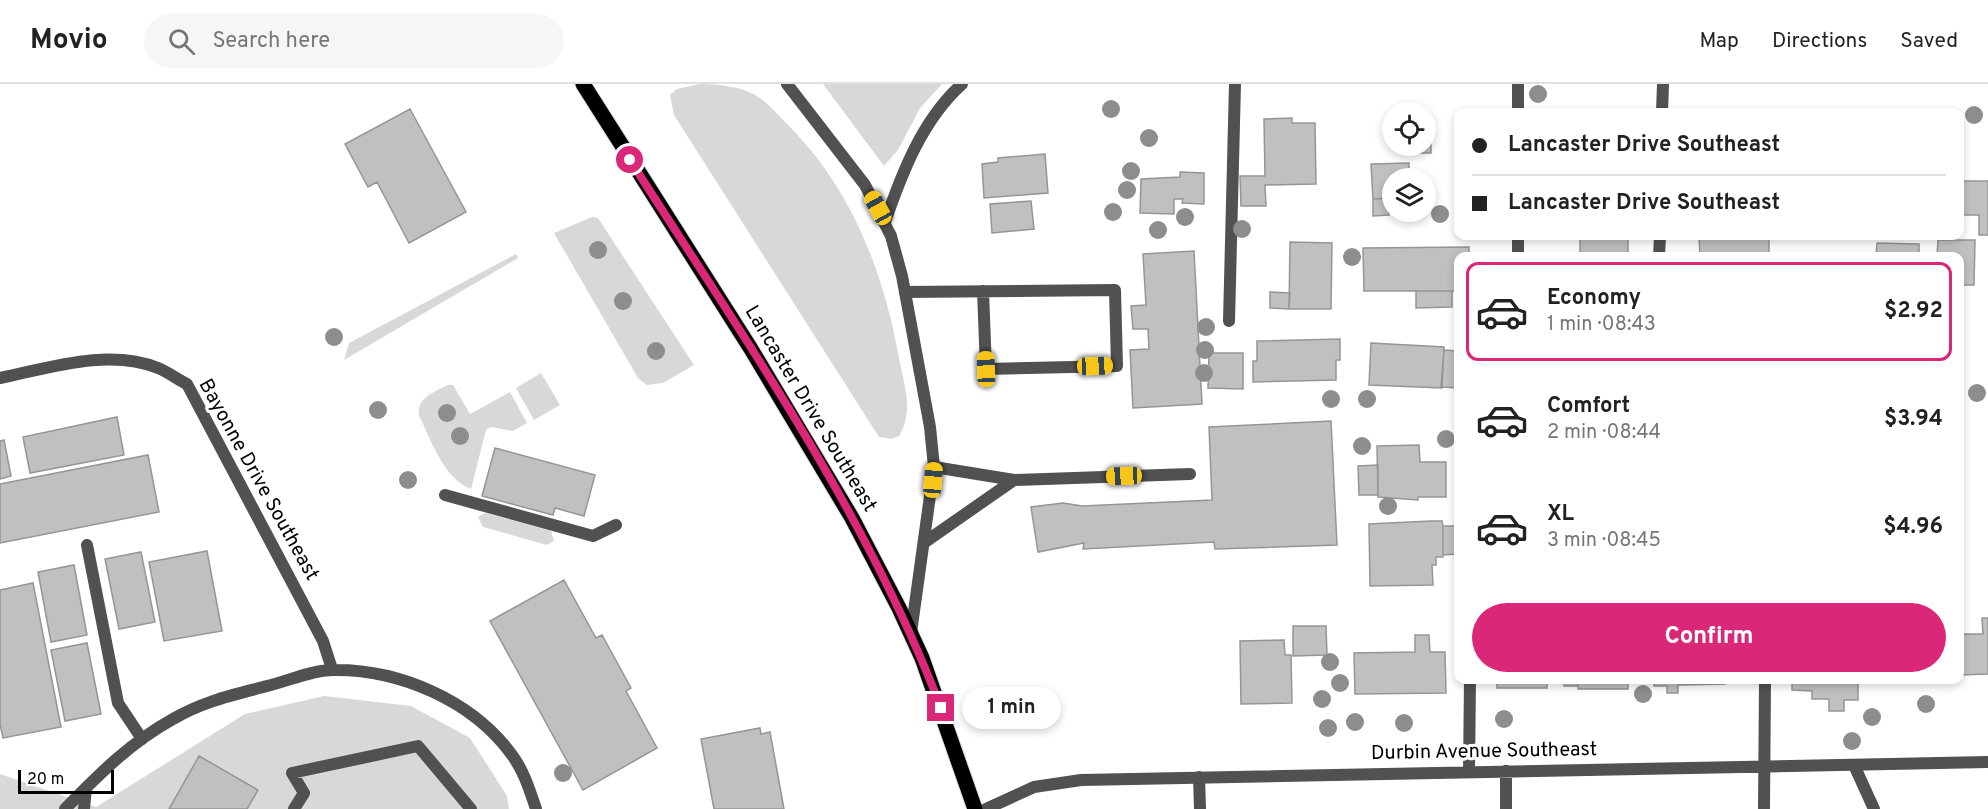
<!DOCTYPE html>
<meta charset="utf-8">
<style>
:root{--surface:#fff;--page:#f6f6f6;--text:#222;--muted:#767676;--line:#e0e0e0;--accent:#db2777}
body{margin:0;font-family:Overpass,sans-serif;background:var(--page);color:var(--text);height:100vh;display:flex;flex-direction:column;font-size:22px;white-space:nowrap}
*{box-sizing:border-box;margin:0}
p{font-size:20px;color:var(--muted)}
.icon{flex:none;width:33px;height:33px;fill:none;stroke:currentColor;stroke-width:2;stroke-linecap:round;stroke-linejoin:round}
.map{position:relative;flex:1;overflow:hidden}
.panel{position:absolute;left:1454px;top:168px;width:510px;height:432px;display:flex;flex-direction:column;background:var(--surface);border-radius:12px;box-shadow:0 3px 9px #0003}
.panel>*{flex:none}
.top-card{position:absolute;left:1454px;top:24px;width:510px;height:132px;border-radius:12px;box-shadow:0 3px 9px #0003;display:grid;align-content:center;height:132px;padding:0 18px;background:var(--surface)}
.fabs{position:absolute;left:1382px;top:18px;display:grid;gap:12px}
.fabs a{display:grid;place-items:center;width:54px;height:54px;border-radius:50%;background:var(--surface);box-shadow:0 3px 9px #0003;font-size:30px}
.scale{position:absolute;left:18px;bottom:15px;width:96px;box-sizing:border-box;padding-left:6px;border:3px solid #000;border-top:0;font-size:16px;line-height:21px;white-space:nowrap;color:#000;-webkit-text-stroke:4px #fff;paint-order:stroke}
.end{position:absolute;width:27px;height:27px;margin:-14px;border:8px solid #db2777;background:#fff;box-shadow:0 0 0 3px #fff}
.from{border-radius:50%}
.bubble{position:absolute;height:42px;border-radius:21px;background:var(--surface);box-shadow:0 3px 9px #0003;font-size:20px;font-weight:700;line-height:42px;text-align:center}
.car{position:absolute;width:18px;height:36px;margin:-18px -9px;border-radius:8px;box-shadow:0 0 4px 2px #0007;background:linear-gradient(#f5c518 24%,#345 0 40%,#f5c518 0 76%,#345 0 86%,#f5c518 0)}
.top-card b{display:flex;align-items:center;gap:21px;height:57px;font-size:22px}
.top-card b+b{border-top:2px solid var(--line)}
.top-card i{width:15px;height:15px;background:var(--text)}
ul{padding:10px 0 0;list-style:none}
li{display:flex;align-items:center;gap:18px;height:99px;margin:0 12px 9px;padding:0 6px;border:3px solid transparent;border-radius:12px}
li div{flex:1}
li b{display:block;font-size:22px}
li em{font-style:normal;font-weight:700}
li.on{border-color:var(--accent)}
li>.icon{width:54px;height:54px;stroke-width:1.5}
.primary-button{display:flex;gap:12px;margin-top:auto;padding:12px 18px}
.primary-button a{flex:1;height:69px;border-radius:36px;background:var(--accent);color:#fff;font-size:24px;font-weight:700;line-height:69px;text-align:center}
header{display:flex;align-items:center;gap:36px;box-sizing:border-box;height:84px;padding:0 30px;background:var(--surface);border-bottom:2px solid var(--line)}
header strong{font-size:28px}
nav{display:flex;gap:33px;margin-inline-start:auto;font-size:21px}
.search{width:420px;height:54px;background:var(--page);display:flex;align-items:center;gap:15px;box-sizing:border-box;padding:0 21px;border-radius:33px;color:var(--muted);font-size:22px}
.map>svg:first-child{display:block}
.green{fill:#d8d8d8}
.building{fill:#c0c0c0;stroke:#959595;stroke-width:1.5}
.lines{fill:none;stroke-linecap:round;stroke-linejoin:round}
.primary-casing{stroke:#dbdbdb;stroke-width:17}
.lane{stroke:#515151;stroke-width:12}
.street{stroke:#515151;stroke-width:12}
.primary{stroke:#000;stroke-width:15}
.tree{fill:#8d8d8d}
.route{stroke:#db2777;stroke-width:8}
.labels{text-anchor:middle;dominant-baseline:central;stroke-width:6;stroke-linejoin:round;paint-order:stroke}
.street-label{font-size:20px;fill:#000;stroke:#fff}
</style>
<header>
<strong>Movio</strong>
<div class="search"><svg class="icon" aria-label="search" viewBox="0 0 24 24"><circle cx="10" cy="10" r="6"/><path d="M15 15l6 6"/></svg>Search here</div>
<nav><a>Map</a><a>Directions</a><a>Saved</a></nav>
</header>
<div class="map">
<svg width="1988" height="725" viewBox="0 0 1988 725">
<rect width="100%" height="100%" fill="#fff"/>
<path class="green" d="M699,0C716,0 738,2 753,10C766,16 777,30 787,40C850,103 882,183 898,269C903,298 915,326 899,352L892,355L879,353L674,31L670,11L677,5Z
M823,0H942L920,24L898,66L884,82Z
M592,133L598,134L694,281L663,299L647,301L638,294L554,149Z
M516,170L518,174L344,276L349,259Z
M541,289L560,321L534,336L516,304Z
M448,301H453L470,330L510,308L527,339L513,347L491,343L486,346L471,405C443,394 432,357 419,332C416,314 434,308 448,301Z
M485,429L551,447L554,457L547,461L483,443L478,433Z
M324,612L411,622L470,654L507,712L509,725H0V690L96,723L245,630Z"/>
<path class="building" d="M410,25L466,128L409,159L377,98L368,103L345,60Z
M1292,34V39H1315L1316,100L1265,101L1266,122H1241L1240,92H1265L1264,35Z
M1425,41H1431V69H1414V62H1425Z
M1045,70L1048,109L984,114L982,80L998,78V74Z
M1409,79V94H1392V114L1373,115L1371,80Z
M1180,88L1204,89V120L1182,119L1183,115H1174V130L1140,129L1141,95L1180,93Z
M1959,97H1988V151H1979V131H1959Z
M1388,114L1389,131L1373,132V115Z
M1031,117L1034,145L992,149L990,120Z
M1580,152H1628V172H1580Z
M1699,152H1769V172H1700Z
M1938,156H1975L1974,201H1959V172H1937Z
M1290,158L1332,159L1331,225H1289Z
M1877,159L1919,160V172H1876Z
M1469,163V172H1458V207H1364L1363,164Z
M1194,167L1202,320L1133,324L1130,266L1149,265L1148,245H1133L1131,222L1146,221L1143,170Z
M1416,207H1452V223L1416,224Z
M1270,208L1290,209L1289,225L1270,224Z
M1340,255V276H1336V296L1253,298V277H1257V257Z
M1371,259L1444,263L1442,304L1369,301Z
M1444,266L1458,267V304L1441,303Z
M1209,269H1243V305L1208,304Z
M117,333L124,371L30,389L23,353Z
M1331,337L1337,461L1215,465L1214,458L1083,465L1084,459L1038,468L1031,423L1063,419L1082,422L1212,416L1209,343Z
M4,356L11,392L0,395V357Z
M1419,361L1420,378H1446V413H1418V416L1378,413L1377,362Z
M495,364L595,391L584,432L555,424L553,431L482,412Z
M148,371L159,428L0,459V400Z
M1378,381V411H1359L1358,382Z
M1431,437H1442L1443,442V473H1436V481H1432L1433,501L1370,502L1369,440Z
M1443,442H1457V470L1443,471Z
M207,467L222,547L164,557L149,478Z
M141,468L155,538L119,545L105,475Z
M74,481L87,551L51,558L38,488Z
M564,496L596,554L602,551L631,604L626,607L657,664L583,706L490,537Z
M33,499L61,643L3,654L0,640V506Z
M1982,534H1988V590L1959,591V550H1983Z
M1293,542H1326L1327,571L1293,572Z
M1415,551H1429L1430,568H1445L1446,609L1355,610L1354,569L1415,568Z
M1284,556L1285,571H1291L1292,619L1241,620L1240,557Z
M87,559L101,630L65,637L51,566Z
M1497,596H1547V604H1497Z
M1564,596H1578V602H1564Z
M1578,596H1628V605H1578Z
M1654,596H1725V600L1678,601V609H1667V602H1654Z
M1792,596H1858V616H1844V627H1829V615H1812V607L1792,606Z
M760,644L761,650L770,648L784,725H714L701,655Z
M199,672L258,706L247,725H169Z"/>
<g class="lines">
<g class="primary-casing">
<path id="primary" d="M583,0L751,265L852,434L899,524L922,574L975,725"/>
</g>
<path class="lane" d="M905,208L1115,206L1117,282L986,285L983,207
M1014,396L1190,390
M445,411L593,452L616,441
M925,458L1014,396L934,383
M87,461L118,619L142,655
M1854,681L1874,725
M1199,693L1200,725
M84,725L86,704
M294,725L304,709L292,689L418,662L471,725"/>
<path class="street" d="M787,0L865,101L891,152L902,192L930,343L934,383L911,549
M1518,0V28
M1662,28L1663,0
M885,138C902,89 922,36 962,0
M1518,152V172
M1659,172L1660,152
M1229,237L1235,0
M0,294C49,284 109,264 158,284C168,288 177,295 187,300L323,557L332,585
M1506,687V725
M1469,688L1470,596
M65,725C98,691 131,658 173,635C204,617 233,611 267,602C288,597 312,586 333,586C400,585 473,617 512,671C524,687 530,707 536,725
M986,725L1034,703L1081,696L1988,678
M1764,725L1765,596"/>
<use href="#primary" class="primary"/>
</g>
<g class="tree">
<circle cx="1538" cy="10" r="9"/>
<circle cx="1111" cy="25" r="9"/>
<circle cx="1974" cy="31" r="9"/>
<circle cx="1149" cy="54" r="9"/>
<circle cx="1131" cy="87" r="9"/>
<circle cx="1127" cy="106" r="9"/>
<circle cx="1113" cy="128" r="9"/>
<circle cx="1440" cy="130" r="9"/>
<circle cx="1185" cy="133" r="9"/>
<circle cx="1242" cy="145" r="9"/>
<circle cx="1158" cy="146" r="9"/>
<circle cx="598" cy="166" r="9"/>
<circle cx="1352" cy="173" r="9"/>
<circle cx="623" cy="217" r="9"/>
<circle cx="1206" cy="243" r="9"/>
<circle cx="334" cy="253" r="9"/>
<circle cx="1205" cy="266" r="9"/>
<circle cx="656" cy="267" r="9"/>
<circle cx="1204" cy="289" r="9"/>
<circle cx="1977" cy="309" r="9"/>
<circle cx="1331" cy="315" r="9"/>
<circle cx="1367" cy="315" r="9"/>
<circle cx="378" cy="326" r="9"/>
<circle cx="447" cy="329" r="9"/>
<circle cx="460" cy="352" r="9"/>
<circle cx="1446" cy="355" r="9"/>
<circle cx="1362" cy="362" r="9"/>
<circle cx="408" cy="396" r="9"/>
<circle cx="1388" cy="422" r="9"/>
<circle cx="1330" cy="578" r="9"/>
<circle cx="1340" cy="599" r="9"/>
<circle cx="1643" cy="610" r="9"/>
<circle cx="1322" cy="615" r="9"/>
<circle cx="1926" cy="620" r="9"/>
<circle cx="1872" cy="633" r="9"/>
<circle cx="1504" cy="635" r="9"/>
<circle cx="1355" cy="638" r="9"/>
<circle cx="1404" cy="639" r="9"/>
<circle cx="1328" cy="644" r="9"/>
<circle cx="1852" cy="657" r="9"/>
<circle cx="563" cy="689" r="9"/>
</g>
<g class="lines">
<path class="route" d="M630,76C743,253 866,427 941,624"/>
</g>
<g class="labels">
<g class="street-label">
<text transform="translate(810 325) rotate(59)">Lancaster Drive Southeast</text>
<text transform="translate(258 396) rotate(61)">Bayonne Drive Southeast</text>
<text transform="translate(1484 668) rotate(-1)">Durbin Avenue Southeast</text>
</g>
</g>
</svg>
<div class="fabs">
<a><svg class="icon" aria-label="locate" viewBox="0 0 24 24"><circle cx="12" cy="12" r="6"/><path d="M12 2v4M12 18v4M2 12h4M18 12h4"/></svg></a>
<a><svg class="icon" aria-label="layers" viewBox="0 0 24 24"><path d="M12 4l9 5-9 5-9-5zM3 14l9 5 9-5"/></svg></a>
</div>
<div class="scale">20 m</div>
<i class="end from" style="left:630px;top:76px"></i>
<i class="end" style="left:941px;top:624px"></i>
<div class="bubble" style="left:962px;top:603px;width:99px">1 min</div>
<i class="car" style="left:878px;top:124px;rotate:331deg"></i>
<i class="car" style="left:1095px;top:282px;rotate:88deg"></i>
<i class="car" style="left:986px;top:285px;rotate:358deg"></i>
<i class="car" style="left:1124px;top:392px;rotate:268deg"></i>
<i class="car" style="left:933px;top:396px;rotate:5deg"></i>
<div class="top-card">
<b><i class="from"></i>Lancaster Drive Southeast</b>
<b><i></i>Lancaster Drive Southeast</b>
</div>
<section class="panel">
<ul>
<li class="on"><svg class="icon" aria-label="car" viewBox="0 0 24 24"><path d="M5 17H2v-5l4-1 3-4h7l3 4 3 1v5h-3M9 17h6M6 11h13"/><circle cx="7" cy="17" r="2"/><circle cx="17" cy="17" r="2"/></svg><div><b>Economy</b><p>1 min · 08:43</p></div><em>$2.92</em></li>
<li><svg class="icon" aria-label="car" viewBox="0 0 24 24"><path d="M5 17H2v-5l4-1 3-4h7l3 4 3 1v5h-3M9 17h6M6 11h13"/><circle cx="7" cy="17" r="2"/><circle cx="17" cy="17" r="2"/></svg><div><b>Comfort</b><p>2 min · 08:44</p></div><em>$3.94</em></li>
<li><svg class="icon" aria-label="car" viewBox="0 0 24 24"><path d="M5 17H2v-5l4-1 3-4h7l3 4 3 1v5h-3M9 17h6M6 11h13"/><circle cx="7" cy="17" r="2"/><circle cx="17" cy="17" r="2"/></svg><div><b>XL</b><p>3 min · 08:45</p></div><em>$4.96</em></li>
</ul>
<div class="primary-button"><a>Confirm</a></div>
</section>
</div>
